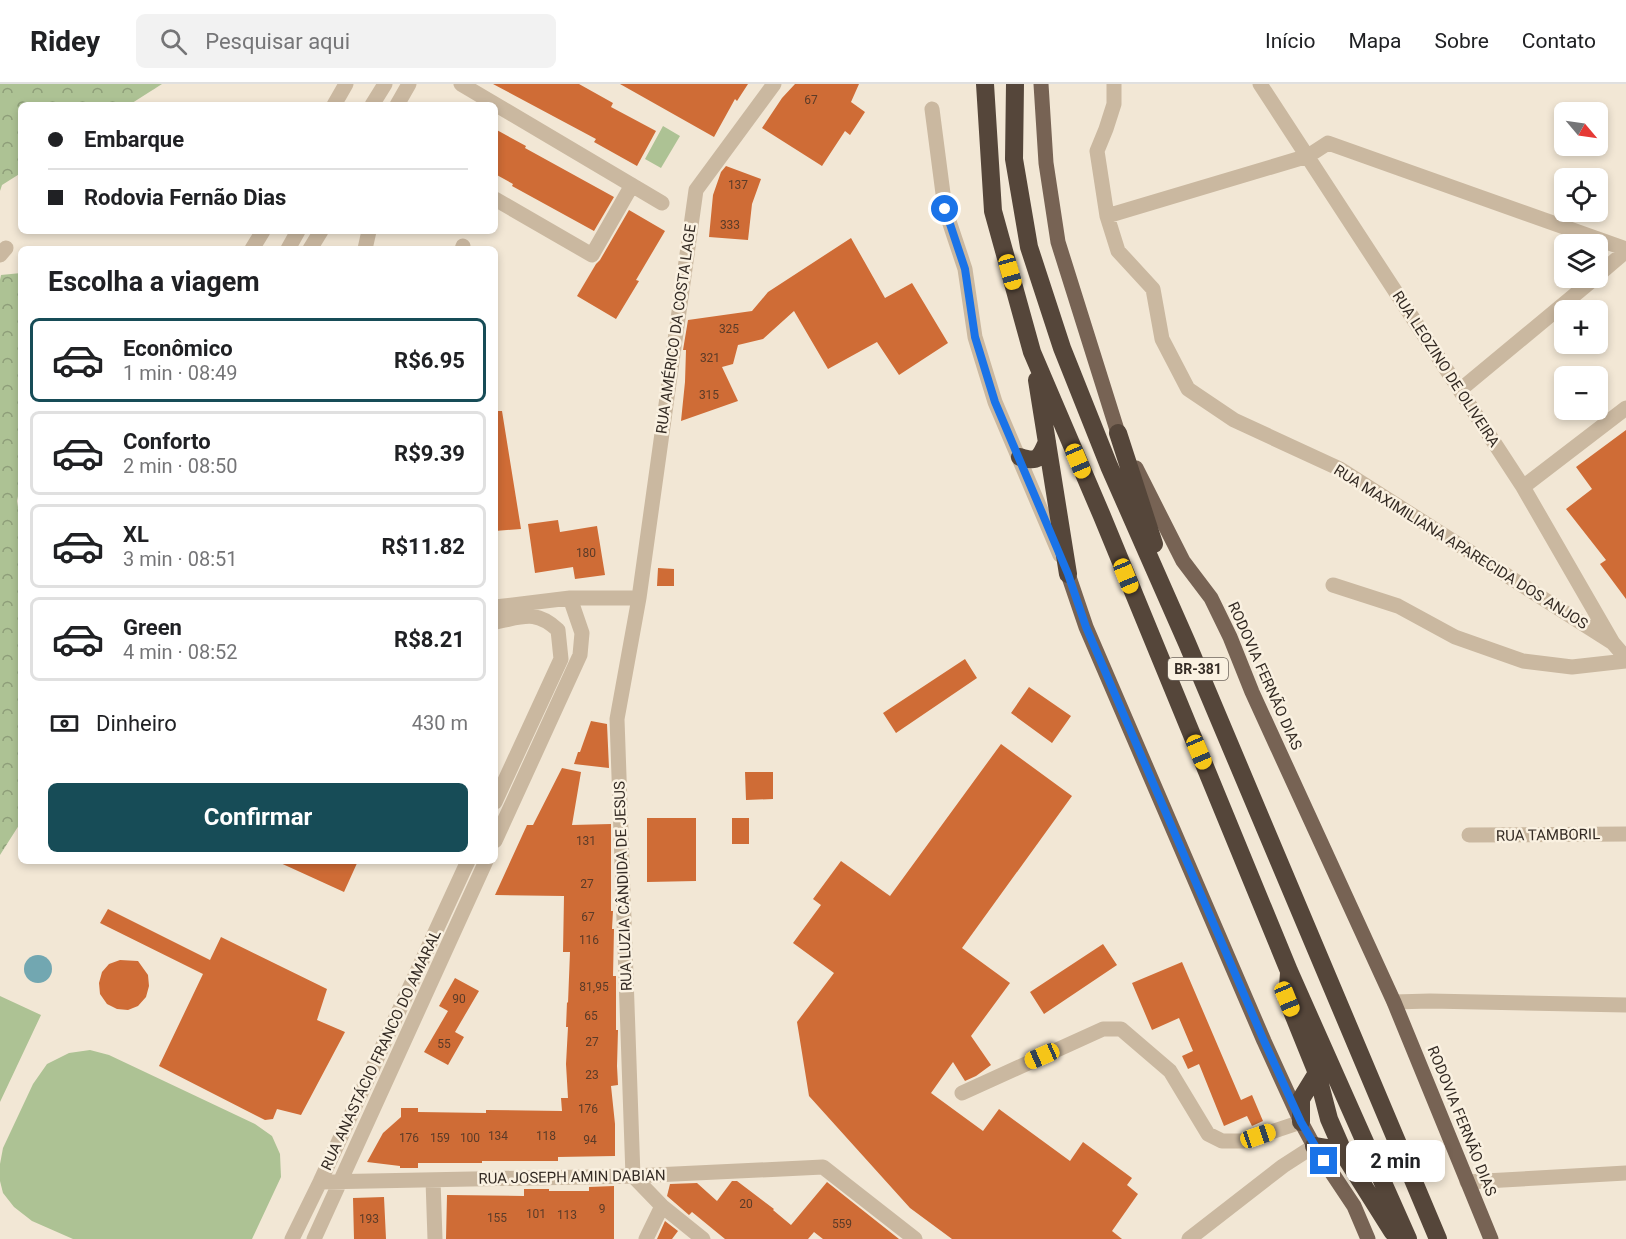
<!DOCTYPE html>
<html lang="pt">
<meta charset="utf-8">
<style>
:root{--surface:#fff;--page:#f2f2f2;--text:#202124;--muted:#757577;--line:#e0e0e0;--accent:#174c57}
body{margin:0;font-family:Roboto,sans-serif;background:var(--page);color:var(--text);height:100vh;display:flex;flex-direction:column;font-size:22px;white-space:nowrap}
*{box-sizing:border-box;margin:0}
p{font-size:20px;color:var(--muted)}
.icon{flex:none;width:33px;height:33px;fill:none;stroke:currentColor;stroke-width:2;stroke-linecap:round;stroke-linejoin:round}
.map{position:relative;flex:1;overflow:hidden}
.side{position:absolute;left:18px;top:162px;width:480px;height:618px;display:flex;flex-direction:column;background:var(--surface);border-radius:9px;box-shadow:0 3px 9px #0003}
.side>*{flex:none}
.top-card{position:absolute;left:18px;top:18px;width:480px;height:132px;border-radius:9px;box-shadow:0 3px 9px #0003;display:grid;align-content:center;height:132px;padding:0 30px;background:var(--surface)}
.needle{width:39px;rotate:119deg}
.fabs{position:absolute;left:1554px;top:18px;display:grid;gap:12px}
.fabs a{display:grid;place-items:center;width:54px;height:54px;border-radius:9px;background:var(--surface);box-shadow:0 3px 9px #0003;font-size:30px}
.end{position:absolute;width:27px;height:27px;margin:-14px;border:8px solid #1a73e8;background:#fff;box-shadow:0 0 0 3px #fff}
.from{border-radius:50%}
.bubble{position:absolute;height:42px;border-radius:9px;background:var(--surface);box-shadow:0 3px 9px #0003;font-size:20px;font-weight:700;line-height:42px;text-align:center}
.car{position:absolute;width:18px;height:36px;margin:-18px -9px;border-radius:8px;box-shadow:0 0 4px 2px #0007;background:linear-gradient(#f5c518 24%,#345 0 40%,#f5c518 0 76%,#345 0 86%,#f5c518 0)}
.top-card b{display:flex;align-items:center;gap:21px;height:57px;font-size:22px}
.top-card b+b{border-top:2px solid var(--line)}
.top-card i{width:15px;height:15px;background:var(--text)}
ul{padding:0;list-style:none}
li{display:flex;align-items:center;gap:18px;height:84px;margin:0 12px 9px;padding:0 18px;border:3px solid var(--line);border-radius:9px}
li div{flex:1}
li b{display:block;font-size:22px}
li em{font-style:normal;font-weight:700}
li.selected{border-color:var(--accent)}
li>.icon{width:54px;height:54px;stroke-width:1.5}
h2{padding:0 30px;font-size:27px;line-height:72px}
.pay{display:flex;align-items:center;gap:15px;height:66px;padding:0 30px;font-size:22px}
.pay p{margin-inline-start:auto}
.button{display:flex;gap:12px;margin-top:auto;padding:12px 30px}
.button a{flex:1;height:69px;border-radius:9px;background:var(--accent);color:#fff;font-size:24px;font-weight:700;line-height:69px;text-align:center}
header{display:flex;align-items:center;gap:36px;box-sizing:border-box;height:84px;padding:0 30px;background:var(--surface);border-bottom:2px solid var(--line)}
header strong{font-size:28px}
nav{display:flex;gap:33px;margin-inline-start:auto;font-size:21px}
.search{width:420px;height:54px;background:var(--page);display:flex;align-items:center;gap:15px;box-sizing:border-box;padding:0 21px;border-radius:9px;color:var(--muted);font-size:22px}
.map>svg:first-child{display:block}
.forest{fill:url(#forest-crowns)}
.park{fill:#adc294}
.water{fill:#72a7b1}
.building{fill:#cf6c36}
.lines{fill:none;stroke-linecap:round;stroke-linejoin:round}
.minor{stroke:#cab8a0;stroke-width:15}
.major{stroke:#776354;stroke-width:15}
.highway{stroke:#55463a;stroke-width:18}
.route{stroke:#1a73e8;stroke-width:8}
.labels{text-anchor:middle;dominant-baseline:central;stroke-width:5;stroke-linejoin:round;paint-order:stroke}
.number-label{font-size:12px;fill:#5b3b28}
.shield{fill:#faf1e1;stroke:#6f665d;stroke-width:1.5}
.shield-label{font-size:14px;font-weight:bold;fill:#342b24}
.street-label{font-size:15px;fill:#342b24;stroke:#faf1e1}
</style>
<header>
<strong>Ridey</strong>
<div class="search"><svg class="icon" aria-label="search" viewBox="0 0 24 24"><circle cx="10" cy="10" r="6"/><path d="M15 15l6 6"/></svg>Pesquisar aqui</div>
<nav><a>Início</a><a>Mapa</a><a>Sobre</a><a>Contato</a></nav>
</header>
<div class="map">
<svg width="1626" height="1155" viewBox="0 0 1626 1155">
<defs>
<pattern id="forest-crowns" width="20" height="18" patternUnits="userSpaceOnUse" patternTransform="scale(1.5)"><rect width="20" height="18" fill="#adc294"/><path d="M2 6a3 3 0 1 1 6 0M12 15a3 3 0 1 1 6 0" fill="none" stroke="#8e9e79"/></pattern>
</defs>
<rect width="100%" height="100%" fill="#f2e7d5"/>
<path class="forest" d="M0,0H162L129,21H21V89L2,101L0,107Z
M21,189V398L17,417L21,441V738L0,771V196L1,191Z"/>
<path class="park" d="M663,42L680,52L661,84L645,75Z
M0,912L41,931L0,1018Z
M90,966L109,971L255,1040L272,1052L280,1070L281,1093L252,1155H73L32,1137L14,1123L3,1109L0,1097V1080L3,1064L33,1000L47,980L69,969Z"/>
<path class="water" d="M24 885a14 14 0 1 1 28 0a14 14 0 1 1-28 0Z"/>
<path class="building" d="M493,0H579L613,19L611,23L656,47L637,82L594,58L596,55Z
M620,0H748L737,17L735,15L714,53Z
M795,0H859L851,18L865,28L850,51L845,47L822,82L762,44L782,14Z
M495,45L526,62L525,64L614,113L594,147L512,102L513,100L495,90Z
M726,82L761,95L752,120L748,156L709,153L713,111L721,88Z
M629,126L665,147L636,196L639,197L616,235L577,212L596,180L600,176Z
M851,154L885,214L912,199L948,259L899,291L877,258L828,285L794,227L763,255L738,261L733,280L722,283L738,317L681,337L685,298L686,266H683L688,236L752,227L768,208Z
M495,327H502L521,445L495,447Z
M1626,346V515L1600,480L1606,476L1566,425L1592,405L1576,383Z
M558,436L560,448L597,442L605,491L575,495L573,483L535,489L528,440Z
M658,484L674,485V502H657Z
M965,575L977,594L896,649L883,629Z
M1029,603L1071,632L1052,659L1011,629Z
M591,637L607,640L609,684L574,680L578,668H580Z
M1001,660L1072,712L962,864L1010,899L971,952L991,981L976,992L965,997L953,978L931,1009L983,1047L999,1025L1070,1077L1083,1058L1132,1094L1127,1101L1138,1110L1112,1147L1122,1155H952L910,1124L809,1012L797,938L834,889L793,859L821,821L813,815L841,777L890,812Z
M562,684L581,688L572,741L611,740V827H613L612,845H614L613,892H616V946H618L617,982L618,1001L611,1002L615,1040V1072L558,1073V1077H482V1079H418V1084H400V1082L367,1078L383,1049L401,1033V1024H418V1028L486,1029V1026L562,1027L561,1014H568L566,980L568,943H566L567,918L568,919L570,868H563L564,812L495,811L527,741H533Z
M745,688H773V715L746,716Z
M647,734H696V797L647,798Z
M732,734H749V760H732Z
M276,777H358L344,808Z
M108,825L210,876L221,853L327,905L317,936L345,948L301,1031L277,1025L273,1035L265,1036L159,982L203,890L100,839Z
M1103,860L1117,881L1044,930L1030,908Z
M120,876L138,877L148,891L149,902L146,913L138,922L128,926L117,925L107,920L100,910L99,899L102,888L109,880Z
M1182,878L1241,1016L1252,1011L1263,1037L1252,1042L1247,1032L1224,1042L1199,980L1188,985L1182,972L1193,967L1179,934L1152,946L1132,899Z
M455,894L479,907L455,948L464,953L448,981L424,968L448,927L439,922Z
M732,1097H737L774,1125L773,1126L791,1141L827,1098L899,1155H823L814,1148L808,1155H725L692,1128L689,1131L667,1112L670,1100L697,1099L717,1117Z
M614,1102V1155H446L447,1111L524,1112V1105H549V1107H589V1103Z
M384,1113L386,1155H354L353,1114Z
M665,1137L678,1147L672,1155H657Z"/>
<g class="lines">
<path class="minor" d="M461,0L662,119
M1114,0V20L1106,45L1097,67L1107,132L1118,167L1153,205L1162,255L1188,305L1234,336L1340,385L1613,559
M1260,0L1523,403L1613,559L1626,574
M334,21L346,0
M372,21L385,0
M397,21L409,0
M932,25L945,125L965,185L975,253L995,318L1060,471
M495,115L592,171L632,101
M1107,132L1308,72L1328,59L1626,165
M252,165L263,147
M288,165L298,147
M310,165L321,147
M365,165L369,147
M462,165L463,162
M0,171L6,164
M1598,191L1626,167
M1460,306L1595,194
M1523,403L1626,324
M1333,501L1398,522L1455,553L1523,577L1572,583L1626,577
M495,523L570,514H639
M495,538C523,533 535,525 558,546L561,575L495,718
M1469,751L1626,750
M495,757L580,571L582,549L570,514
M1394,918L1430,917L1626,921
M962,1009L1103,945H1121L1170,987L1208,1050L1222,1057H1244L1301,1038
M433,1096L435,1155
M320,1098L633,1092L823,1083L915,1155
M1467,1098L1626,1089
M292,1155L320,1098L468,777
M314,1155L486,777
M646,1155L662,1122
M703,1155L662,1122L633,1092L617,635L639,514L696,106L774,0
M1189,1155L1283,1082L1314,1062"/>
<path class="major" d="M1041,0L1046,79L1058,158L1118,349L1122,358
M1136,384L1183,477L1211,514L1230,553L1252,608L1394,918L1491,1155
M1068,490L1086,543L1264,957L1301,1038L1314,1062L1354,1122L1368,1155"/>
<path class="highway" d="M985,0L993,127L1032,268L1102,432L1289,887L1408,1155
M1015,0L1014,75L1029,163L1062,264L1109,382L1187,559L1438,1155
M1037,296L1068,490
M1118,349L1154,460
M1020,373C1038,379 1040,374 1047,358
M1289,889L1287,915L1317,989L1329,1035L1346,1074
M1301,1038V1015L1317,989
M1314,1062L1332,1065L1346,1074L1392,1147L1399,1155"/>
</g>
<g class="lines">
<path class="route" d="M945,125L965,185L975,253L995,318L1068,490L1086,543L1264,957L1301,1038L1324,1077"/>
</g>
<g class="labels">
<g class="number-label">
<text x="811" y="16">67</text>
<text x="738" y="101">137</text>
<text x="730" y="141">333</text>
<text x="729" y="245">325</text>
<text x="710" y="274">321</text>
<text x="709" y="311">315</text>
<text x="586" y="469">180</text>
<text x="586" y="757">131</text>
<text x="587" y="800">27</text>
<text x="588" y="833">67</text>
<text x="589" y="856">116</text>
<text x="594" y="903">81,95</text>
<text x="459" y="915">90</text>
<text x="591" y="932">65</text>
<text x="592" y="958">27</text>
<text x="444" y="960">55</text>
<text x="592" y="991">23</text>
<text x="588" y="1025">176</text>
<text x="498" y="1052">134</text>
<text x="546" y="1052">118</text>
<text x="409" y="1054">176</text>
<text x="440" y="1054">159</text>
<text x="470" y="1054">100</text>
<text x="590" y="1056">94</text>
<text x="746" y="1120">20</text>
<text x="602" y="1125">9</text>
<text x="536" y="1130">101</text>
<text x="567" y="1131">113</text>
<text x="497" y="1134">155</text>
<text x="369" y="1135">193</text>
<text x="842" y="1140">559</text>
</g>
<rect class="shield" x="1168" y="574" width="60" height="22" rx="4.5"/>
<g class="shield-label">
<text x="1198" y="585">BR-381</text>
</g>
<g class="street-label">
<text transform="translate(676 245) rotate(-82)">RUA AMÉRICO DA COSTA LAGE</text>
<text transform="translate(1446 285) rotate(57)">RUA LEOZINO DE OLIVEIRA</text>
<text transform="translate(1461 463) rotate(32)">RUA MAXIMILIANA APARECIDA DOS ANJOS</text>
<text transform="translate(1265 592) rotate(66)">RODOVIA FERNÃO DIAS</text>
<text transform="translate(1548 751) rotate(-1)">RUA TAMBORIL</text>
<text transform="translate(623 802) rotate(-92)">RUA LUZIA CÂNDIDA DE JESUS</text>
<text transform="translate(381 966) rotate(-65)">RUA ANASTÁCIO FRANCO DO AMARAL</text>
<text transform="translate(1462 1037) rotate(68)">RODOVIA FERNÃO DIAS</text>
<text transform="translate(572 1093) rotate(-1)">RUA JOSEPH AMIN DABIAN</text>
</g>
</g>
</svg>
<div class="fabs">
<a><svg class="needle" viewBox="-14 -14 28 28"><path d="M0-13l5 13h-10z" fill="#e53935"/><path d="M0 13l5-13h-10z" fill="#757577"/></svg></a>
<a><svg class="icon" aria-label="locate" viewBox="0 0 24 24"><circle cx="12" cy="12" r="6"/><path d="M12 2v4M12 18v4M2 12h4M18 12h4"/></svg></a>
<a><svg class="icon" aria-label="layers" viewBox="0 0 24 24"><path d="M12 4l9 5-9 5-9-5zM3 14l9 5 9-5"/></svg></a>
<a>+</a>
<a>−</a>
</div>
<i class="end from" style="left:945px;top:125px"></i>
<i class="end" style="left:1324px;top:1077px"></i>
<div class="bubble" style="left:1346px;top:1056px;width:99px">2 min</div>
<i class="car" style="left:1010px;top:188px;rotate:164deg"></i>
<i class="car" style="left:1078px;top:377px;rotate:157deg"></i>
<i class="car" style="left:1126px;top:492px;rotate:158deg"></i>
<i class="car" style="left:1199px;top:668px;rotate:157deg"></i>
<i class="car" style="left:1287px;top:915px;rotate:158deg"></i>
<i class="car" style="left:1042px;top:972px;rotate:246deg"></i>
<i class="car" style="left:1258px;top:1052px;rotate:71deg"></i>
<div class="top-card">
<b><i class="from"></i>Embarque</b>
<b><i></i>Rodovia Fernão Dias</b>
</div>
<section class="side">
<h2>Escolha a viagem</h2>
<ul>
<li class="selected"><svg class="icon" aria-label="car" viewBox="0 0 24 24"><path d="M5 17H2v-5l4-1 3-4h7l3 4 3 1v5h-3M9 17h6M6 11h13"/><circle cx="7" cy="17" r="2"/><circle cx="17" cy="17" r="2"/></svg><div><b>Econômico</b><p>1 min · 08:49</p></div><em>R$6.95</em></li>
<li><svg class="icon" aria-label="car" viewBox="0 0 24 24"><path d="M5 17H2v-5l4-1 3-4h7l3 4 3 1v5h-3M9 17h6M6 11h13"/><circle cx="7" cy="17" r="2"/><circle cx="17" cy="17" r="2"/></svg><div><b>Conforto</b><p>2 min · 08:50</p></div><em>R$9.39</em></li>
<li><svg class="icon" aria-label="car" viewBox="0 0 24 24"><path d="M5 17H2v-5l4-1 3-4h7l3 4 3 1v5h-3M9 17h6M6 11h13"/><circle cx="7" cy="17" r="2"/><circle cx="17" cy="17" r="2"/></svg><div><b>XL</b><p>3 min · 08:51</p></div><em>R$11.82</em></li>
<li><svg class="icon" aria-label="car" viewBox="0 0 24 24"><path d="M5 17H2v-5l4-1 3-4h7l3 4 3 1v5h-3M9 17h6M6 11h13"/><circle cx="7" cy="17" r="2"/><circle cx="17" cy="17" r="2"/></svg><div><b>Green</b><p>4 min · 08:52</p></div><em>R$8.21</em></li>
</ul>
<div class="pay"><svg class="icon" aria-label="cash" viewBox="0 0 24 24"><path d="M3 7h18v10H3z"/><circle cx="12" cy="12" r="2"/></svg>Dinheiro<p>430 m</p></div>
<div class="button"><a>Confirmar</a></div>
</section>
</div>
